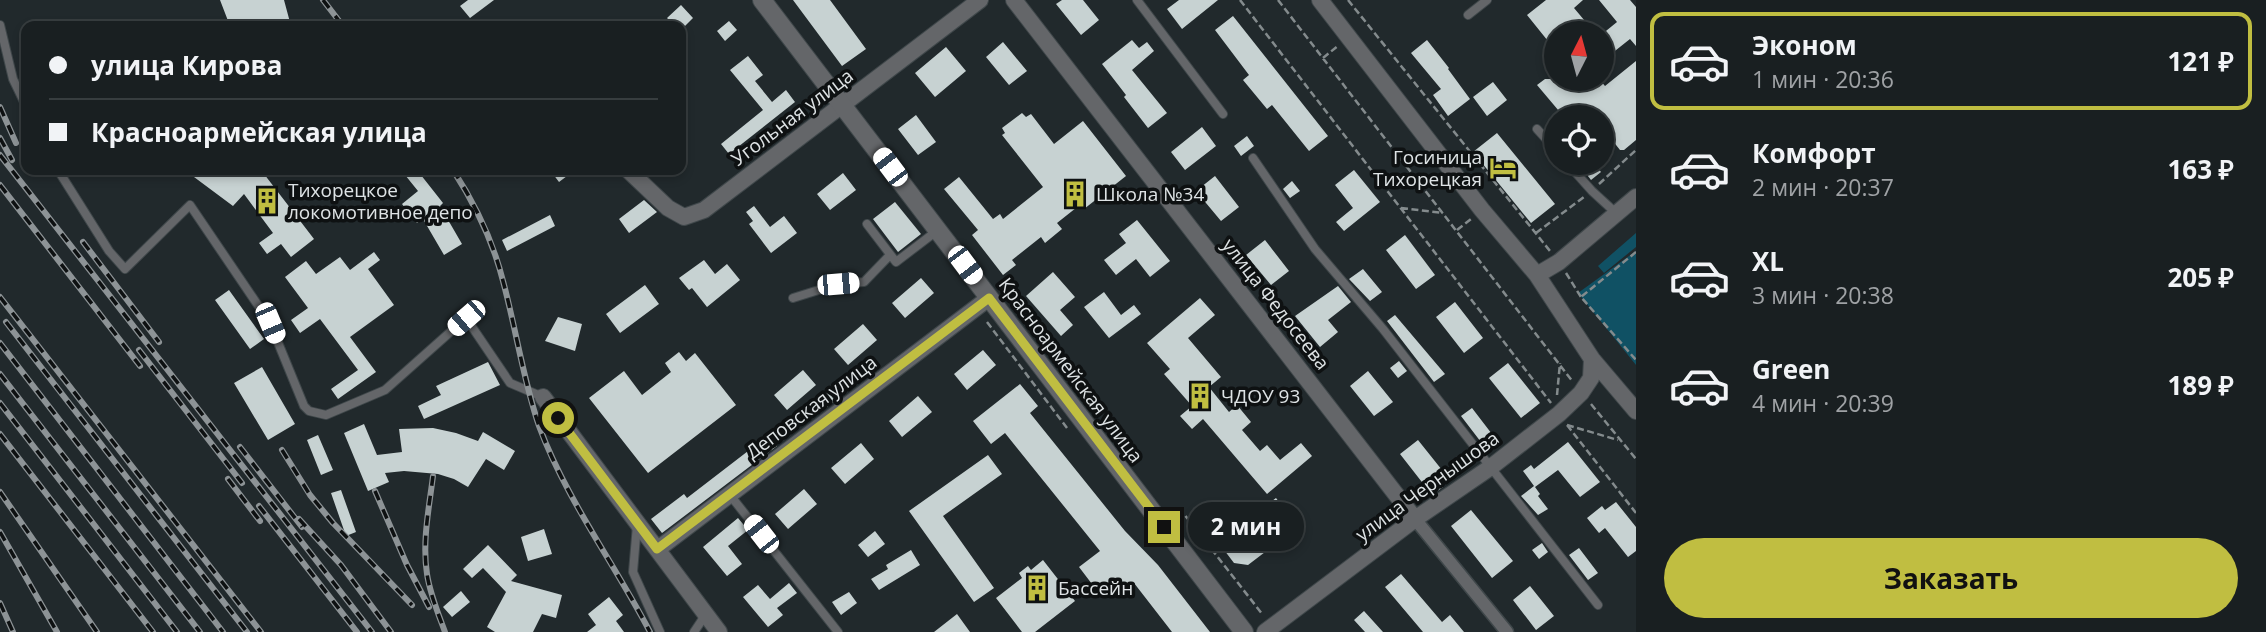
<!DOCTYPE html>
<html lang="ru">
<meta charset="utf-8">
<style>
:root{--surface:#191f21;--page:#262c2e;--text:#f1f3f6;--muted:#9fa2a5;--line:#373d3f;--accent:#c0be41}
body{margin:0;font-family:"Open Sans",sans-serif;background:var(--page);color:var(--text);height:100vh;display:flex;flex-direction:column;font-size:26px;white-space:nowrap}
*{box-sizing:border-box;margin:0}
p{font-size:23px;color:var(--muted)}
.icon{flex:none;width:38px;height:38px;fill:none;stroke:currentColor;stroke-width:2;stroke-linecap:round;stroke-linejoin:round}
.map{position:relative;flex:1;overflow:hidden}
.details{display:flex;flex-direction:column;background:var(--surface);width:630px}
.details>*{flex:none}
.banner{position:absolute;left:21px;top:21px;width:665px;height:154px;border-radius:14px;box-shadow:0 4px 10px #0003,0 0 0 2px var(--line);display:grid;align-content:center;height:154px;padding:0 28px;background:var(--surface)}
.needle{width:46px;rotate:6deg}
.tools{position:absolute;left:1544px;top:21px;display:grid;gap:14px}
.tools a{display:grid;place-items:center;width:70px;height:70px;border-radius:50%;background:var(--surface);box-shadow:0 4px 10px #0003,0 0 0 2px var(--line);font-size:35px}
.end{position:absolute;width:32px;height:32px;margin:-16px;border:9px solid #c0be41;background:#111;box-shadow:0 0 0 4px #111}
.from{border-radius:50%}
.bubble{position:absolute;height:49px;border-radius:24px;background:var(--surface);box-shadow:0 4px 10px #0003,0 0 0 2px var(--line);font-size:23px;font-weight:700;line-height:49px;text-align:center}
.car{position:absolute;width:21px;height:42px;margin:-21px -10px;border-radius:9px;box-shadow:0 0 5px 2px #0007;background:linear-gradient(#fff 24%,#345 0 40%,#fff 0 76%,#345 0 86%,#fff 0)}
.banner b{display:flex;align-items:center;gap:24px;height:66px;font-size:26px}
.banner b+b{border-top:2px solid var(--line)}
.banner i{width:18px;height:18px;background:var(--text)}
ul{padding:12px 0 0;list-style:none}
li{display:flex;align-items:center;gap:21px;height:98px;margin:0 14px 10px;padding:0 14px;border:4px solid transparent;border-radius:14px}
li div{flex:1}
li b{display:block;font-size:26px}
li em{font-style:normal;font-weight:700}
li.active{border-color:var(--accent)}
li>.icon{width:63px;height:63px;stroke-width:1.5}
.action{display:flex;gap:14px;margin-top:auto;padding:14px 28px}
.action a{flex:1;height:80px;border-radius:42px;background:var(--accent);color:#111;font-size:28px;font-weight:700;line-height:80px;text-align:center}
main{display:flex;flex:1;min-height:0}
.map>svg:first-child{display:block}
.green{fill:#105164}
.building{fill:#c7d2d2}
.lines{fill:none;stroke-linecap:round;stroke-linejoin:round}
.service-casing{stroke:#3f474a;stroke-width:10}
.pedestrian-casing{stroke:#3f474a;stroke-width:15}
.minor-casing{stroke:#3f474a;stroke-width:18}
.tertiary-casing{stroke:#3f474a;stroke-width:20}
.path{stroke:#848b8d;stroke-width:2.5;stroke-dasharray:7 3.5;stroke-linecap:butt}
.service{stroke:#646669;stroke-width:8}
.pedestrian{stroke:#646669;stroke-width:12}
.minor{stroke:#646669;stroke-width:16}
.tertiary{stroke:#646669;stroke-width:18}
.rail-casing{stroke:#8d9396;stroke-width:6}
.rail{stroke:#0e1112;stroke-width:3.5;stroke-dasharray:10;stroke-linecap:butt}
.route{stroke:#c0be41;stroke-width:9}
.labels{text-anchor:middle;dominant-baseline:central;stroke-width:7;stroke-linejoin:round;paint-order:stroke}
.street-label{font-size:19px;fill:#dee3e5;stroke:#0e1112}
.poi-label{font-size:19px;fill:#dee3e5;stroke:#0e1112;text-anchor:start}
</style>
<main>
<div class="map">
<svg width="1636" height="632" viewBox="0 0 1636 632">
<rect width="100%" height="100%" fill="#21292c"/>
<path class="green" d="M1636,233V247L1604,273L1598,266Z
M1636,251V365L1578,293Z"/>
<path class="building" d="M220,0H284L291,26H230Z
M468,0H494L470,18L460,6Z
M793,0H830L866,49L842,66Z
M1062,0H1083L1099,20L1081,35L1056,4Z
M1179,0H1218L1182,29L1167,9Z
M1546,0H1583L1574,8L1595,33H1556V51L1527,15Z
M1599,0H1630L1636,7V46L1630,39L1601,62V35L1617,22Z
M681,5L693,18L685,26H675L667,18Z
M1233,16L1328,136L1309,151L1272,105L1267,109L1243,80L1249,75L1215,30Z
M729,21L737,30L725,41L717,31Z
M1132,40L1139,48L1147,42L1154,51L1132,70L1167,113L1148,128L1124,97L1126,95L1102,64Z
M1427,40L1449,68L1448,69L1470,99L1448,116L1433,95L1441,89L1411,53Z
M1003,42L1027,71L1009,85L986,57Z
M946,47L966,71L935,97L915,73Z
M748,56L763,75L755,81L772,102L786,90L795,102L729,154L721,144L763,110L730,70Z
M1636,61V140L1624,150H1620L1601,126V117H1564L1537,85L1545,79H1599L1605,86Z
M1493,82L1507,100L1487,116L1473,97Z
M1022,113L1026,117L1031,114L1054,144L1083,121L1126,176L1084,209L1081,204L1057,223L1062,229L1045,243L1041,237L1012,260L1016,265L1003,275L972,235L978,230L944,189L959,177L993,219L1000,214L1003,219L1043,187L1002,135L1005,133L1002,128Z
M916,115L936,142L918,155L898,129Z
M1202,127L1216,146L1185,170L1171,152Z
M1497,133L1555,204L1531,223L1473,152Z
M1247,136L1254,146L1241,156L1234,146Z
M1578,163H1594L1601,172L1591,180Z
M201,170H261L314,239L291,257L281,244L267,254L259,243L273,233L244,194L233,206L194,177Z
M401,170H417L443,203L440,206L462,244L444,255L423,219L417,223L402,204L418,191Z
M550,170H575L559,182Z
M1354,170L1380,202L1344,231L1336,222L1353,208L1335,185Z
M843,173L856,190L830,210L817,194Z
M1215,176L1239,207L1221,221L1196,191Z
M1292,181L1300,191L1290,198L1283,189Z
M644,200L657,212L629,233L619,219Z
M895,202L921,234L898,252L873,219Z
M754,206L770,227L784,216L797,233L771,253L749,224L753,221L746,212Z
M550,215L555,226L507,251L502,240Z
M1137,220L1170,261L1150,277L1136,259L1116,275L1104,260L1126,243L1119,234Z
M1405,235L1435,275L1416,289L1386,250Z
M1265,240L1289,271L1271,285L1246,255Z
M374,252L380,260L368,269L394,305L350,337L376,372L338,399L331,389L358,370L320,319L300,333L291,320L308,308L285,277L306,261L316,274L340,257L350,270Z
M704,260L715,274L727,264L740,280L707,307L692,288L689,290L679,278Z
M1363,269L1382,292L1370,301L1349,279Z
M1053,272L1075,297L1060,310L1073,325L1061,336L1026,296Z
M921,278L934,293L905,318L892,303Z
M645,285L659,304L620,333L606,314Z
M1338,286L1351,302L1328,320L1338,332L1320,347L1295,316Z
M229,290L264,339L250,349L215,300Z
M1104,292L1121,315L1134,305L1141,314L1109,338L1084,307Z
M1200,298L1215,315L1188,338L1221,377L1209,387L1229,412L1237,405L1251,422L1242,430L1260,451L1267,445L1280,460L1301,443L1312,456L1267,494L1203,419L1192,429L1180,416L1192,406L1164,374L1170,369L1147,343Z
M1455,302L1483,338L1464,353L1436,317Z
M1395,315L1445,374L1434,382L1387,321Z
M558,317L582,324L575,351L545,341Z
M863,324L877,340L848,365L834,349Z
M983,350L996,365L967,390L954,374Z
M679,352L686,361L695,353L736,405L648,473L589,398L624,371L642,395L671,372L665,363Z
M1399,361L1407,371L1398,378L1390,368Z
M488,362L500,385L424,419L418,406L441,395L436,386Z
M1508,363L1540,403L1521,418L1489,378Z
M262,367L295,424L268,440L234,383Z
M803,370L816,385L787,410L774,395Z
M1368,371L1393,402L1374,416L1350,386Z
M1020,384L1038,406L1030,413L1125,531L1158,565L1210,632H1172L1134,583L1114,597L1095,588L1079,567L1100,551L1005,433L991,444L973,421Z
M827,390L835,401L827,407L819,396Z
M918,396L932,412L902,437L889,421Z
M1472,408L1495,438L1484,446L1461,416Z
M364,424L377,455L402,452L399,429L433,428L456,433L478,441L483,432L515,451L504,470L486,459L468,487L454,479L438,474L404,471L385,473L389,482L368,491L344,433Z
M318,435L333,470L321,475L307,440Z
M769,435L777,446L662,533L651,519L684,494L687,498Z
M1418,440L1442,470L1435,477L1443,487L1432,495L1400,454Z
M1568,442L1600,482L1580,497L1558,470L1535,487L1540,494L1538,496L1548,509L1538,515L1521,496L1534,486L1523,471L1531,465L1534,469Z
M861,443L874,459L845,484L831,468Z
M988,455L1002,474L943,516L994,588L974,602L909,511Z
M804,489L817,504L788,529L775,514Z
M341,490L356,532L346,536L331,493Z
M1276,498L1298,527L1248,565L1234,563L1218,542Z
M1616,502L1636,527V551L1628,557L1605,528L1599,533L1587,518L1602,506L1605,510Z
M1471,510L1513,561L1492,578L1451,526Z
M738,518L748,530L728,546L742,564L727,576L703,547Z
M544,529L552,554L528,561L521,537Z
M875,531L885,544L868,557L858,545Z
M1542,543L1548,552L1539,559L1532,550Z
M488,545L517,575L511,581L562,595L556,618L542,614L533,632H495L487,627L506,592L483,568L472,578L463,569Z
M1579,548L1598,573L1588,580L1569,555Z
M911,550L920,565L879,590L871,579L888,569L886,565Z
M1043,560L1075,601L1035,632H1022L996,598L1022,578L1019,573L1028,566L1031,570Z
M1401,574L1442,622L1450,615L1464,632H1423L1385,587Z
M789,583L797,593L777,608L783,615L768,627L743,597L758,585L770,599Z
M1530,586L1554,616L1536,630L1513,600Z
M461,591L470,602L452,617L443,607Z
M849,592L857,603L841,615L832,602Z
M609,597L623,615L616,621L624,632H587L596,625L588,614Z
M1364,611L1383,632H1365L1354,620Z
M957,614L970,632H934Z"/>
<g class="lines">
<g class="service-casing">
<path id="service" d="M1137,0L1223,114
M1468,15L1487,0
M0,25L13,79L26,106
M1537,129L1556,150
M1253,158L1315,249L1383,329L1598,605
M1567,163L1592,191L1616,213
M58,170L109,251L125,269L190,205L270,323L304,406L309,411L326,415L385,390L466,318L510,383L543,397
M867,224L896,262L938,230
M793,298L838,284L864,282L890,255
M730,495L838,632
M637,525L633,572L660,632
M694,632L706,614"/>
</g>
<g class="pedestrian-casing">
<path id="pedestrian" d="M1415,519L1507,632"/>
</g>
<g class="minor-casing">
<path id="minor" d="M1014,0L1415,519
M1320,0L1482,210L1537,275L1592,359L1636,411
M628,170L668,208L684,217L704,210L980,0
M1537,275L1559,262L1636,197
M543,397L719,632
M658,549L989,298
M1265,632L1415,519L1491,467L1559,414L1581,393L1591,378L1592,359"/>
</g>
<g class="tertiary-casing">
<path id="tertiary" d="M762,0L1244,632"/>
</g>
<path class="path" d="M1240,0L1551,403
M1278,0L1573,382
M1348,0L1550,251
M1323,58L1339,45
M1599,184L1636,150
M1401,208L1443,213
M1457,230L1471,219
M1536,233L1584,197
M1636,252L1581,297L1636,360
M1566,273L1581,297
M987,322L1067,428
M1557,395L1560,363
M1591,404L1636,459
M1567,425L1636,513
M1567,425L1618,440
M1177,518L1184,514L1263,615"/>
<use href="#service" class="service"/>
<use href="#pedestrian" class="pedestrian"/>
<use href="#minor" class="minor"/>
<use href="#tertiary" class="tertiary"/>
<g class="rail-casing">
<path id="rail" d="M323,0L343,26
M0,107L16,143
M0,138L12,160
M0,155L372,632
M453,170C475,204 493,241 503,281C516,329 523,379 539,426C566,499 614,563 650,632
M0,185L140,366
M83,242L159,342
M0,297L261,632
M6,322L247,632
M0,343L223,632
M139,350L242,483
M0,374L200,632
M0,403L177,632
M0,434L153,632
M240,447L302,527
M282,450L310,495L333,523L412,605
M433,476C429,508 422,542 427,574C430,594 438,613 445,632
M228,479L260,521
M375,491L407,565L429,607
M0,492L97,632
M259,506L357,632
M299,519L341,565L391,632
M0,532L57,632
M0,603L13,632"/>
</g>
<use href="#rail" class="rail"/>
</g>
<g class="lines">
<path class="route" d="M558,418L657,549L989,298L1164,527"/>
</g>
<defs>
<g id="hotel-bare" transform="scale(2.1)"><path d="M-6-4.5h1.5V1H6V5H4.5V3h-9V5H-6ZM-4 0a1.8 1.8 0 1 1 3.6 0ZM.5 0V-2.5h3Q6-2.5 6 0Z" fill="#c0be41" stroke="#0e1112" stroke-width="2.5" paint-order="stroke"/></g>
<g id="building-bare" transform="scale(2.1)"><path d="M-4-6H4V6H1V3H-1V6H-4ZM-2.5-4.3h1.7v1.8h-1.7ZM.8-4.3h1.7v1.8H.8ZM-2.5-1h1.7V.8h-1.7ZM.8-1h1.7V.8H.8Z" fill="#c0be41" stroke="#0e1112" stroke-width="2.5" paint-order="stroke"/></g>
</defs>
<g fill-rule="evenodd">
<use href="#hotel-bare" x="1503" y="168"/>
<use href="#building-bare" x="1075" y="194"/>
<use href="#building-bare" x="267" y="201"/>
<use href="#building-bare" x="1200" y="396"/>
<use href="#building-bare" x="1037" y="588"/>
</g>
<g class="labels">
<g class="street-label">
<text transform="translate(792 117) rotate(-37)">Угольная улица</text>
<text transform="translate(1276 304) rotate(52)">улица Федосеева</text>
<text transform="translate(1071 370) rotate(53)">Красноармейская улица</text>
<text transform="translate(811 407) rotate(-37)">Деповская улица</text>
<text transform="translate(1427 486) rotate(-36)">улица Чернышова</text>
</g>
<g class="poi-label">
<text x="1482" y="157" text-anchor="end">Госиница<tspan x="1482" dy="22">Тихорецкая</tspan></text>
<text x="288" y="190">Тихорецкое<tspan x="288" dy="22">локомотивное депо</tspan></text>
<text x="1096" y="194">Школа №34</text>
<text x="1221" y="396">ЧДОУ 93</text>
<text x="1058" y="588">Бассейн</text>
</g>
</g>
</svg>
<div class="tools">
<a><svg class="needle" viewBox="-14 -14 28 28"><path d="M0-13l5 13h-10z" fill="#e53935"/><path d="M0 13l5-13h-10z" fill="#9fa2a5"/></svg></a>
<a><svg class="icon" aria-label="locate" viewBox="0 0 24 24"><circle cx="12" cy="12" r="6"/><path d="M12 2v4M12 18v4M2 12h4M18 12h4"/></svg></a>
</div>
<i class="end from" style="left:558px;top:418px"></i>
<i class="end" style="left:1164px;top:527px"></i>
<div class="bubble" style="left:1188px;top:502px;width:116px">2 мин</div>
<i class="car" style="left:890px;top:167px;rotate:323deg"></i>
<i class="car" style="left:965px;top:265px;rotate:143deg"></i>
<i class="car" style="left:838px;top:284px;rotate:85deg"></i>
<i class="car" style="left:466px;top:318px;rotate:229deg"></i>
<i class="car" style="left:270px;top:323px;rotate:157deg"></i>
<i class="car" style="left:761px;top:534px;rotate:322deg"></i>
<div class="banner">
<b><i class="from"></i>улица Кирова</b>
<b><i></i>Красноармейская улица</b>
</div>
</div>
<section class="details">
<ul>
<li class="active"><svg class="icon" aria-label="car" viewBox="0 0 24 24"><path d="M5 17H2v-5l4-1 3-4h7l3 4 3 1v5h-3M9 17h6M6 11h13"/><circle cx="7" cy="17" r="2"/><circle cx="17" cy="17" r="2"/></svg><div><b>Эконом</b><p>1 мин · 20:36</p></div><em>121 ₽</em></li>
<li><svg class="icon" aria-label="car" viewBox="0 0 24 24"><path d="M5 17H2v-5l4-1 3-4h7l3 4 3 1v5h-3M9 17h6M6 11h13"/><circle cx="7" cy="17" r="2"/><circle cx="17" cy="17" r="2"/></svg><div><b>Комфорт</b><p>2 мин · 20:37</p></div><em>163 ₽</em></li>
<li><svg class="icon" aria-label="car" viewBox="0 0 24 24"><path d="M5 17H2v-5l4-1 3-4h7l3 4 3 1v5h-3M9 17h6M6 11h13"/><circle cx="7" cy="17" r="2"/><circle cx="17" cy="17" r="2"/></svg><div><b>XL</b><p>3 мин · 20:38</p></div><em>205 ₽</em></li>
<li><svg class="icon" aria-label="car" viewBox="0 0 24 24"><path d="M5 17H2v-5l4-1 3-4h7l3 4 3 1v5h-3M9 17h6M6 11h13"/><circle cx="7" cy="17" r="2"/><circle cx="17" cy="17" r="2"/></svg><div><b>Green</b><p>4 мин · 20:39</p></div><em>189 ₽</em></li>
</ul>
<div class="action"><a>Заказать</a></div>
</section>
</main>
